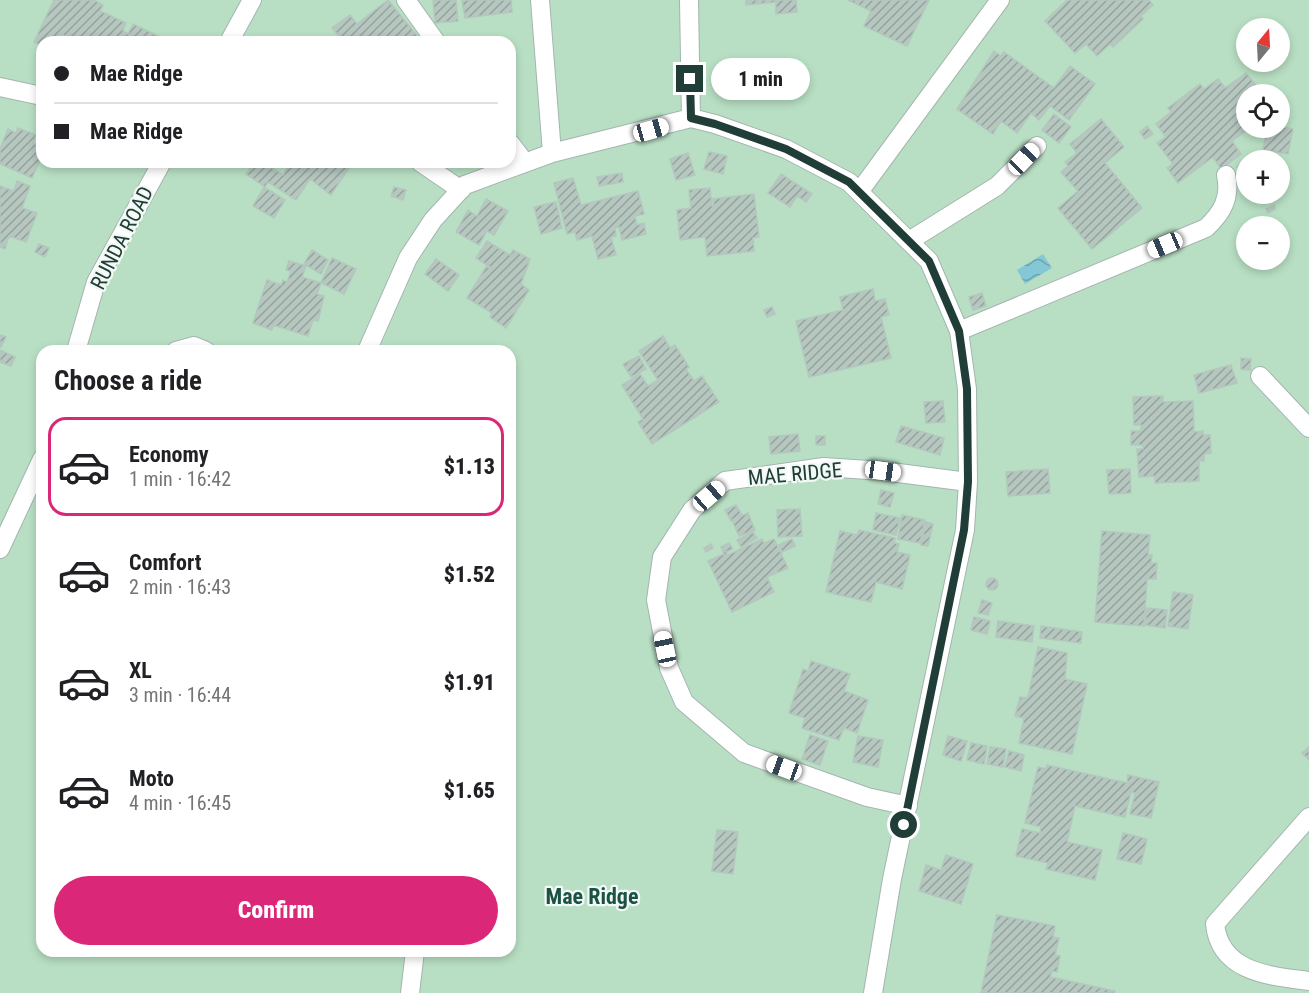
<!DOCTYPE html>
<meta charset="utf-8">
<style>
:root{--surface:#fff;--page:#f6f6f6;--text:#202124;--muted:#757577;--line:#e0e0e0;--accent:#db2777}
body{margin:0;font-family:"Roboto Condensed",sans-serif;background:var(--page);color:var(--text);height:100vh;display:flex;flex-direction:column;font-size:22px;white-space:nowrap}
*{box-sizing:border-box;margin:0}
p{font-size:20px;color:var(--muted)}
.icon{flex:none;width:33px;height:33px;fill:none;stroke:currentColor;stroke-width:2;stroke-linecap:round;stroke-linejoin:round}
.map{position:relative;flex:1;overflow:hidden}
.panel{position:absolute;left:36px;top:345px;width:480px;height:612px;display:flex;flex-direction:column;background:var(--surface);border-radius:18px;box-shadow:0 3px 9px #0003}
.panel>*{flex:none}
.hud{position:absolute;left:36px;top:36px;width:480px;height:132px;border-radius:18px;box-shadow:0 3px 9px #0003;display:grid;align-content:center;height:132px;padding:0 18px;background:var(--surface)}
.needle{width:39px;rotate:18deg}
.controls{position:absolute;left:1236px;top:18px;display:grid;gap:12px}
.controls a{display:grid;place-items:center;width:54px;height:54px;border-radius:50%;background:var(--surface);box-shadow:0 3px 9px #0003;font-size:30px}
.end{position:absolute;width:27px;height:27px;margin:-14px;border:8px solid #203e37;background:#fff;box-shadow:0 0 0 3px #fff}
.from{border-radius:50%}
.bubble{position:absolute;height:42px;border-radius:21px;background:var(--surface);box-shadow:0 3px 9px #0003;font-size:20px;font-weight:800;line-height:42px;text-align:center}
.car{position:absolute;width:18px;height:36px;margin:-18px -9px;border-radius:8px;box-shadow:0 0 4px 2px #0007;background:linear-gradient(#fff 24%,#345 0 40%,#fff 0 76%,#345 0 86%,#fff 0)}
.hud b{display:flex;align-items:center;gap:21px;height:57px;font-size:22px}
.hud b+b{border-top:2px solid var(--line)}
.hud i{width:15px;height:15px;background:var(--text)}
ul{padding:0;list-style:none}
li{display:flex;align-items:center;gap:18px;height:99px;margin:0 12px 9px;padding:0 6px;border:3px solid transparent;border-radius:18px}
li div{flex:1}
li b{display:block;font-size:22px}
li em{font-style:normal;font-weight:800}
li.current{border-color:var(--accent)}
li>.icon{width:54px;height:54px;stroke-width:1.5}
h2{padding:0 18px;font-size:27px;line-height:72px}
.button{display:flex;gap:12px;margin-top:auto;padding:12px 18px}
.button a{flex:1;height:69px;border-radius:36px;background:var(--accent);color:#fff;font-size:24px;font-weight:800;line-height:69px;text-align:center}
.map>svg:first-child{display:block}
.garden{fill:#b8dfc3;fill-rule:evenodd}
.water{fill:url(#water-waves)}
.building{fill:url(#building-hatch);stroke:#b3c7bf;stroke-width:1.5}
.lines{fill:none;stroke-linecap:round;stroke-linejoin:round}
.minor-casing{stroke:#a3b5af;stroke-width:20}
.minor{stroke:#fff;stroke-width:18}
.route{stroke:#203e37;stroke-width:8}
.labels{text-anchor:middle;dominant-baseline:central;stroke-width:4.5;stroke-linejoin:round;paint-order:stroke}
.street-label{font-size:21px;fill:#203e37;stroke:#f2f9f5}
.neighbourhood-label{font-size:22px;font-weight:bold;fill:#1b5245;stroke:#f2f9f5}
</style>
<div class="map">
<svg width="1309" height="993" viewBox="0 0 1309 993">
<defs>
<pattern id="water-waves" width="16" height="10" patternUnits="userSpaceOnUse" patternTransform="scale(1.5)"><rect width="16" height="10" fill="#85c8d5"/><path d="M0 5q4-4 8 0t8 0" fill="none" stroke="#6ca4ae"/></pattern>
<pattern id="building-hatch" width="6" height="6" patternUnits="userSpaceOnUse" patternTransform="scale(1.5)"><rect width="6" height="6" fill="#b6c7c0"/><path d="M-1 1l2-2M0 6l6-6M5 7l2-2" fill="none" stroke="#94a39d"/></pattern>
</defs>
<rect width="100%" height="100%" fill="#e1ede8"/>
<path class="garden" d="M0,0H1309V993H0ZM1246,28H1280V62H1246ZM42,42H510V162H42ZM1246,94H1280V128H1246ZM1246,160H1280V194H1246ZM1246,226H1280V260H1246ZM42,351H510V951H42Z"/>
<path class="water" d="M1043,254L1052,268L1025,284L1017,270Z"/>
<path class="building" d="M54,0H94L103,5L100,11L126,23L123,31L128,34L133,24L158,36L156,42H66L68,38L62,34L58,42H42V46L34,42Z
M388,0L420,39L416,42H344L332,28L350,15L357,24Z
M433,0H456L458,21L435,23Z
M462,0H511L512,12L465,18Z
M746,0H796L797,12L776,14V2L746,5Z
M848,0H929L907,46L864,26L871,11Z
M1067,0H1149L1153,5L1141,16L1143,19L1113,47L1110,44L1097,56L1086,44L1075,53L1045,21Z
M994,51L1001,56L1004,52L1054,88L1070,66L1095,84L1069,120L1050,106L1039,120L1031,113L1017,133L1001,121L993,134L957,109Z
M1246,73L1263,94H1246V128H1250L1232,141L1241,154L1221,169L1213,157L1178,183L1167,168L1173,164L1157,143L1166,137L1156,124L1171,112L1168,108L1200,84L1204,89L1218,79L1225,88Z
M1054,114L1071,127L1059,143L1042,130Z
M1101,119L1124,147L1105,163L1142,208L1092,249L1058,208L1078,191L1061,172L1068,166L1065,162L1077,153L1070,144Z
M1147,126L1153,134L1145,139L1140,132Z
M1280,126L1293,129L1288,154L1263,150L1267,128Z
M18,128L36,135L33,143L42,147V156L32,178L0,164V149L8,129L16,133Z
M709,152L727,156L723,174L704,169Z
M688,153L695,175L676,180L670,159Z
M1253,154L1258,160H1246V180L1237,167Z
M254,162H263L283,175L291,162H353L331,195L310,179L296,200L268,182L265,187L246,174Z
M622,173L623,182L599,186L597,177Z
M781,174L812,194L806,202L797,196L790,207L768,193Z
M573,178L581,205L638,191L644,214L635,216L637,225L644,223L646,234L622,240L619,227L615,228L616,236L611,237L616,255L598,259L592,236L577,240L575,232L567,234L554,183Z
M17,181L30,186L22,208L37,213L26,242L9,236L5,249L0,247V186L14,191Z
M264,187L285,200L274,218L253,206Z
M394,187L406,190L403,200L391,196Z
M710,188L712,206H714L713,199L754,194L759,237L753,238L754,251L707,256L705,237L680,240L677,210L691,208L689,190Z
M486,199L508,211L494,235L487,231L479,245L456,232L468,210L477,216Z
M556,202L562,228L541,234L534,207Z
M1274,205L1275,209L1268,213L1266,209Z
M487,241L510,255L513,250L530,259L521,284L529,290L506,328L490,317L492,313L467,298L486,267L493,269L476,258Z
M39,244L49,248L45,257L35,252Z
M312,250L328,260L321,274L304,264Z
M332,258L356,269L344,294L321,283Z
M436,259L459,275L448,291L425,274Z
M289,261L306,266L302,277L321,283L317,294L324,296L318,321L313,320L308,336L273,325L272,330L253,323L267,280L281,285L283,280L287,282L291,271L286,270Z
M873,289L875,301L885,299L889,315L881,317L891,358L809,377L796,321L843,310L840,297Z
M982,293L986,306L973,310L969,297Z
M772,307L775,314L767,317L764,310Z
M0,335L6,337L1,347H0Z
M663,336L670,348L675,345L689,367L686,369L694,381L702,376L719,402L652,444L638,422L643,419L622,385L640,374L648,386L658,380L639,351Z
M281,346L296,351H280Z
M0,350L15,357L11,366L0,362Z
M639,356L646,369L631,377L623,364Z
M1241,358L1251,359L1250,370L1241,369Z
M1231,365L1237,383L1199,393L1194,375Z
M1163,396V402L1193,401L1194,432L1203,431V435H1210L1211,453L1204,454V461H1199V481L1155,483V476L1139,477L1137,449H1143V445H1131V431H1141V425H1134L1133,397Z
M943,401L945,422L926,423L924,402Z
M901,426L944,438L940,455L896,442Z
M798,434L800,451L771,454L769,437Z
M816,436H825V445H816Z
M1048,469L1050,493L1008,496L1006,472Z
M1130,469L1131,493L1109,494L1107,470Z
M881,490L894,493L890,507L878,504Z
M736,505L742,515L731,521L725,510Z
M800,509L802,536L778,537L777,510Z
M748,513L755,530L739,536L732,520Z
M876,513L900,518L896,535L873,530Z
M902,515L925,520L920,543L898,539Z
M926,522L933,524L928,546L921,545Z
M859,530L895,538L894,543L899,544L897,552L910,555L902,589L876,582L871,602L826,592L840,531L857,535Z
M1102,531L1150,535L1148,555H1152L1151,563H1157L1156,579H1147L1144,626L1095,622Z
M753,532L757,538L741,547L737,540Z
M762,539L764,543L774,539L788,568L767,577L774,592L732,612L708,561L724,554L721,547L729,543L733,549L726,552L728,555Z
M792,539L795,546L782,552L779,545Z
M711,544L713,548L706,552L704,548Z
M986 584a6 6 0 1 1 12 0a6 6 0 1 1-12 0Z
M1173,592L1193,595L1188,629L1168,626Z
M982,600L992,603L988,615L978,613Z
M1147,608L1167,610L1165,628L1145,625Z
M974,617L990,621L987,634L971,630Z
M998,621L1034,626L1032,642L996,637Z
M1041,626L1082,632L1081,643L1040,638Z
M1038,647L1067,653L1065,679L1087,684L1072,754L1019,743L1024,718L1015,716L1020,697L1028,698Z
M811,661L850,674L844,691L868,700L857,733L844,728L839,740L802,728L805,718L789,713L803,669L808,671Z
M810,735L828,741L820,765L802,759Z
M858,736L883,740L878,767L853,762Z
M948,736L967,741L961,761L943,755Z
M971,743L987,746L984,764L967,760Z
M990,747L1006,749L1003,767L987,764Z
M1309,747V760L1302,753Z
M1009,751L1024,755L1021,771L1005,767Z
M1047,765L1127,783L1128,775L1159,782L1151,818L1130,814L1135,793L1131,792L1125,817L1075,806L1067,842L1102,850L1095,880L1046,869L1048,863L1016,856L1022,829L1040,833L1041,827L1025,823L1038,767L1046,769Z
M717,830L738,832L733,874L712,871Z
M1123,833L1147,839L1141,864L1117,859Z
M946,855L973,864L961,904L919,891L926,865L941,870Z
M997,915L1055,926L1053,937L1059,938L1055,955L1060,956L1057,972L1052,971L1050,977L1115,991L1114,993H981Z"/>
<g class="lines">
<g class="minor-casing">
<path id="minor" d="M406,0L436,42
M540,0L552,153
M229,42L252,0
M0,87L37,95
M691,118L715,124L786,149L849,182L929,261L959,331L967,389L968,482L965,530L892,879L873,993
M510,143L525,163
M420,162L461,190
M859,192L1000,0
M909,241L997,186L1037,146
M959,331L1206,228C1222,213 1231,198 1226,175
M76,351L96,282L162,162
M176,351L194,346L206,351
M367,351L408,258L433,220L465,185L552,153L691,118L689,0
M1260,376L1309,428
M0,549L42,459
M908,806L867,797L744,753L684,702L669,668L656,600L662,557L692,510L725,481L824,467L883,471L968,482
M1309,817L1215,924C1220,973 1271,976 1309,981
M410,993L415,951"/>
</g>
<use href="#minor" class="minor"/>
</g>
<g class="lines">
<path class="route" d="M690,79L691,118L715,124L786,149L849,182L929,261L959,331L967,389L968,482L964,530L904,825"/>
</g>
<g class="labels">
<g class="street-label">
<text transform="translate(122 238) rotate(-63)">RUNDA ROAD</text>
<text transform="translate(795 474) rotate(-5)">MAE RIDGE</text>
</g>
<g class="neighbourhood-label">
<text x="592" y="896">Mae Ridge</text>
</g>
</g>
</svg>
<div class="controls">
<a><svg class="needle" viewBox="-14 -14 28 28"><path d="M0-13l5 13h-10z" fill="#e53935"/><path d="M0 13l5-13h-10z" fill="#757577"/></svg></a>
<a><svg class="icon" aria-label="locate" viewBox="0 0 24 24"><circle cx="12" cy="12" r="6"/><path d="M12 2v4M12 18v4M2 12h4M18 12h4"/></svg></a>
<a>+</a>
<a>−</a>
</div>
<i class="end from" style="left:904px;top:825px"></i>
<i class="end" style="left:690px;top:79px"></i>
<div class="bubble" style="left:711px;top:58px;width:99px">1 min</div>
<i class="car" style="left:651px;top:130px;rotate:74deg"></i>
<i class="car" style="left:1024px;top:159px;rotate:44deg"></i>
<i class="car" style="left:1165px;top:245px;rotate:247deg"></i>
<i class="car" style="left:883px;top:471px;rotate:98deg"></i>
<i class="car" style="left:709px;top:496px;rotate:49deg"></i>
<i class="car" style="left:665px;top:649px;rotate:348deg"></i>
<i class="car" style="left:784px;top:768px;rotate:290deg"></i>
<div class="hud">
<b><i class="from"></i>Mae Ridge</b>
<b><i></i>Mae Ridge</b>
</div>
<section class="panel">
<h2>Choose a ride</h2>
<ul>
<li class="current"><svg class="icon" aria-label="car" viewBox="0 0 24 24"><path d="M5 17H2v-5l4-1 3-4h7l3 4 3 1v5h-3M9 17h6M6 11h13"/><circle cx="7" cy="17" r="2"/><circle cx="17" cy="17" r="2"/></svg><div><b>Economy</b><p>1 min · 16:42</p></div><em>$1.13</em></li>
<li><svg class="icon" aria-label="car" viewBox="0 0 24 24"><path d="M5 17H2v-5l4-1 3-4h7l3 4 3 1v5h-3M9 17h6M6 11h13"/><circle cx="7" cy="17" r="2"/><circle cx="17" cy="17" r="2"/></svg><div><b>Comfort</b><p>2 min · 16:43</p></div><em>$1.52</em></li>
<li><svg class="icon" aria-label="car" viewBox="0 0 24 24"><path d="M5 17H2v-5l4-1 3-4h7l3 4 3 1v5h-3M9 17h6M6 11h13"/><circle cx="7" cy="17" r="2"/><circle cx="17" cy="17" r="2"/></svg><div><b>XL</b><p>3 min · 16:44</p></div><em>$1.91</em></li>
<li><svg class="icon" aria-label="car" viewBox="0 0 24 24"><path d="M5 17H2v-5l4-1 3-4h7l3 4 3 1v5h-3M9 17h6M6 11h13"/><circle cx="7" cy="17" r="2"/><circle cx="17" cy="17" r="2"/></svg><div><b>Moto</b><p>4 min · 16:45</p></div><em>$1.65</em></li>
</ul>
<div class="button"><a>Confirm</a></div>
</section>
</div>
